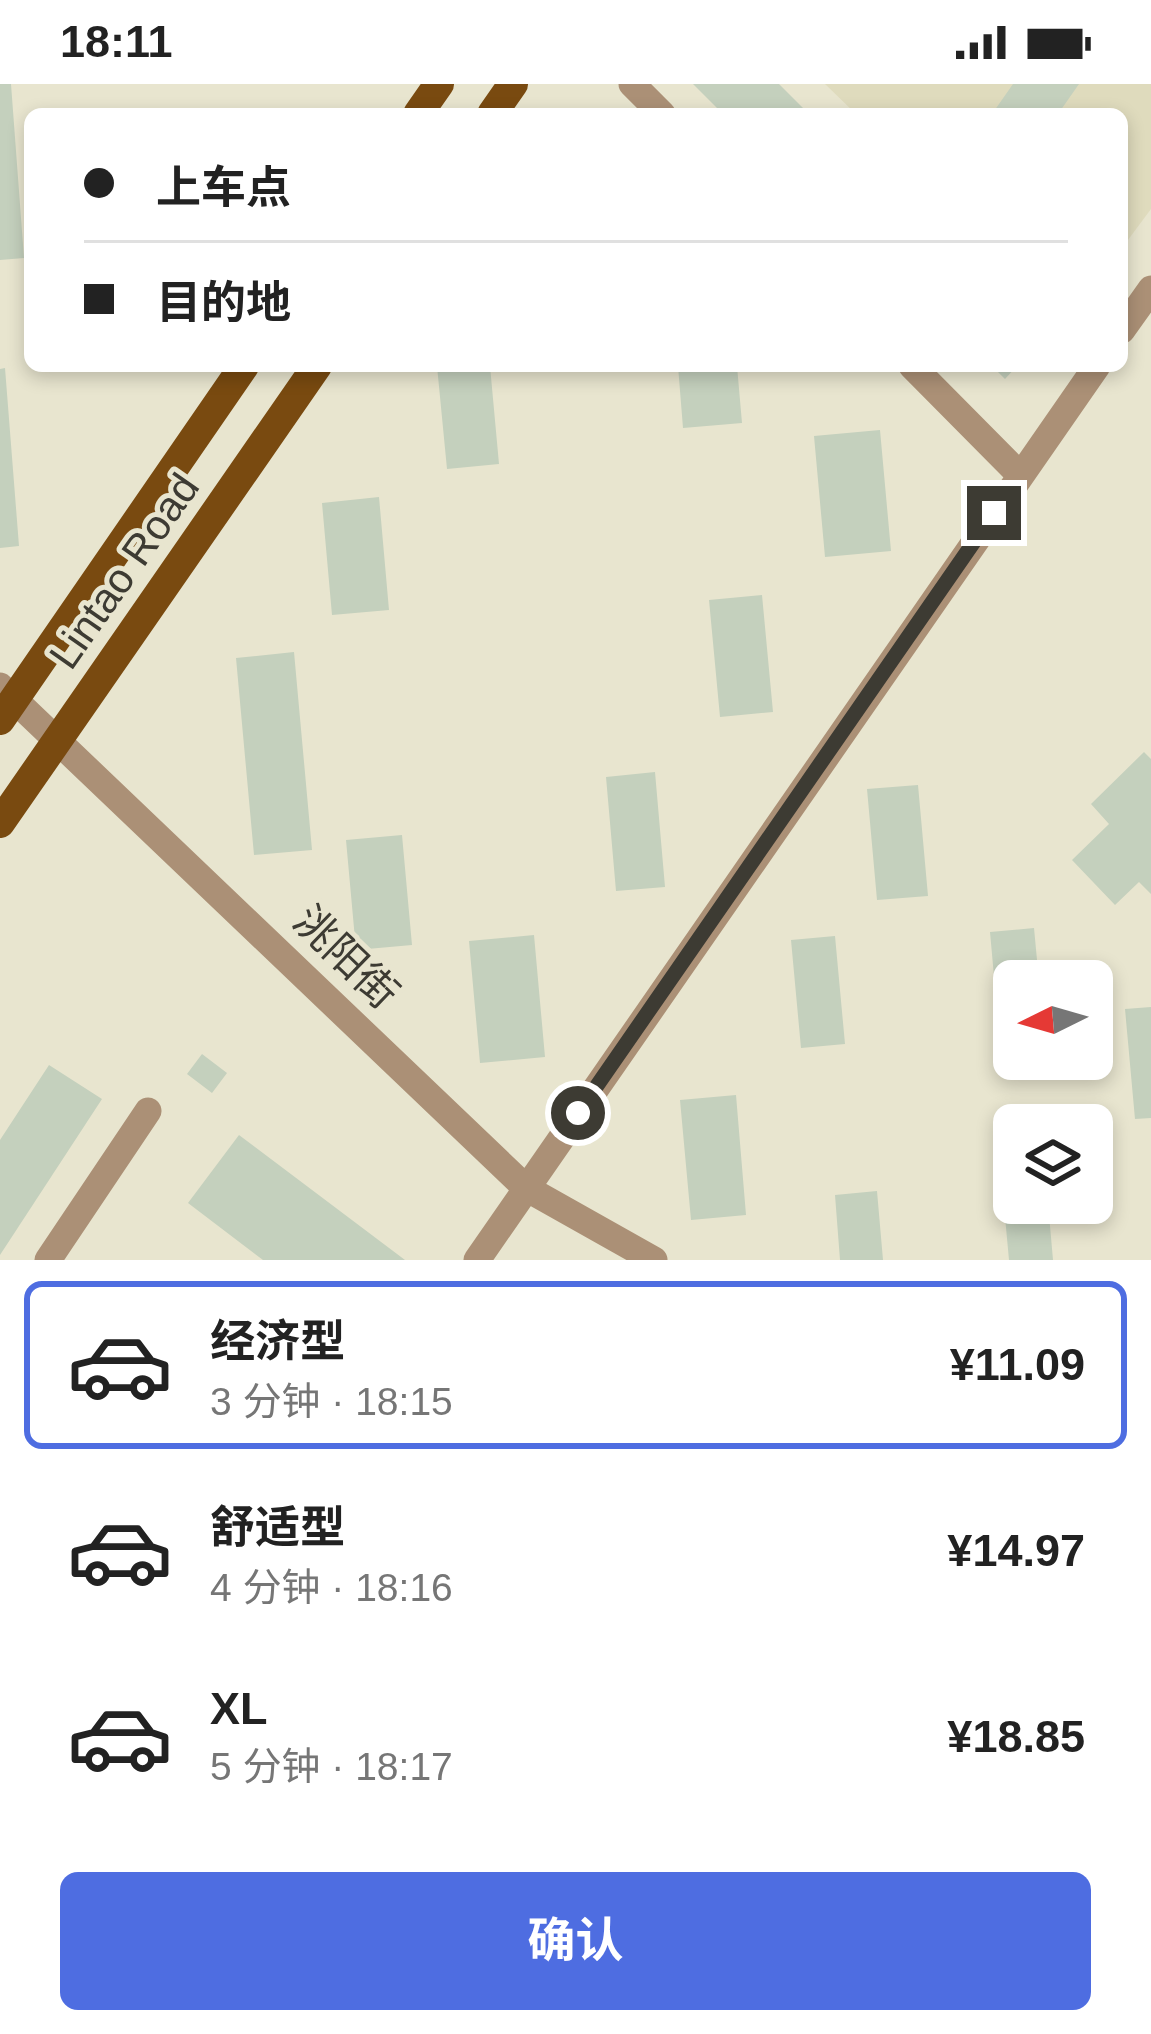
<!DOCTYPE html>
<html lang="zh">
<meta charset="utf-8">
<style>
:root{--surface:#fff;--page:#f6f6f6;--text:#222;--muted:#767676;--line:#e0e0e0;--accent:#4e6de1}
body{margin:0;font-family:Helvetica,"Noto Sans SC",sans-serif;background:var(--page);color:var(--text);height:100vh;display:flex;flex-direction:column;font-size:45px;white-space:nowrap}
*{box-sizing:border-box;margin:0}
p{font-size:39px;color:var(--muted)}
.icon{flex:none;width:66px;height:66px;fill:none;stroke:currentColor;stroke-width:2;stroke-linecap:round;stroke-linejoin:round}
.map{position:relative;height:1176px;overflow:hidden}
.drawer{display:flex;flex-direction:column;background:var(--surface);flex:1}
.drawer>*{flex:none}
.hud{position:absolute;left:24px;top:24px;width:1104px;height:264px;border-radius:18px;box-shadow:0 6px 18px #0003;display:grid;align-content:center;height:264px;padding:0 60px;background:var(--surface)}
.needle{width:78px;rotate:265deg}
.controls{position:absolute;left:993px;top:876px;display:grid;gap:24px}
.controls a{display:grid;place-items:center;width:120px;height:120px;border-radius:18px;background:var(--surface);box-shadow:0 6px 18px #0003;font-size:60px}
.end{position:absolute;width:54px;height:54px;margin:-27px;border:15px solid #3d3b33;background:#fff;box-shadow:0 0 0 6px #fff}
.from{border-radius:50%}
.hud b{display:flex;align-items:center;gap:42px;height:114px;font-size:45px}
.hud b+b{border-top:3px solid var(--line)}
.hud i{width:30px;height:30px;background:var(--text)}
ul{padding:21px 0 0;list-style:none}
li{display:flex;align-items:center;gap:36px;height:168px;margin:0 24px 18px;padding:0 36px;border:6px solid transparent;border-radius:18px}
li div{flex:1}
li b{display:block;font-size:45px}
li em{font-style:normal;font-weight:700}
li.active{border-color:var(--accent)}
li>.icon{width:108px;height:108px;stroke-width:1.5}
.button{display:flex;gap:24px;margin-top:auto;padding:24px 60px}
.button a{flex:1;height:138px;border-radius:18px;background:var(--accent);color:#fff;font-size:48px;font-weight:700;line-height:138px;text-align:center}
.status{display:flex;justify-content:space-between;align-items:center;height:84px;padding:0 60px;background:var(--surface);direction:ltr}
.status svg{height:33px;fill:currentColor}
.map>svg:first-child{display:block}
.built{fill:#dfdbbd}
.building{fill:#c4d0bd}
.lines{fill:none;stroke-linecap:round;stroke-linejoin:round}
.minor{stroke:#ab9076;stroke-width:27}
.major{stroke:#794a10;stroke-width:30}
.route{stroke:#3d3b33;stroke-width:15}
.labels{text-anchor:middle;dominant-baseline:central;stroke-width:10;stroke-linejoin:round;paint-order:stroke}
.street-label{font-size:42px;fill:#3d3b33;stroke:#e8e5cf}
</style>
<div class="status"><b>18:11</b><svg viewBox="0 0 49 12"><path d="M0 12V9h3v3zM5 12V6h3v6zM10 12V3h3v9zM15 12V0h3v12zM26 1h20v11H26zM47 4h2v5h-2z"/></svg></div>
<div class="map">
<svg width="1151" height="1176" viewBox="0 0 1151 1176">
<rect width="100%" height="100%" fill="#e8e5cf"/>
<path class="built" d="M825,0H1151V125L1122,164V30H856Z"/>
<path class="building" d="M0,0H11L24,174L0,176Z
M693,0H779L809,30H723Z
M1013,0H1079L1058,30H992Z
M437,282H490L499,380L447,385Z
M678,282H737L742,339L683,344Z
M992,282H1017L1005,295Z
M5,284L19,462L0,464V285Z
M880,346L891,467L825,473L814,352Z
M379,413L389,526L332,531L322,419Z
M762,511L773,628L720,633L709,516Z
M294,568L312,766L254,771L236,574Z
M1144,668L1151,675V810L1139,798L1115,821L1072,776L1109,740L1091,720Z
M655,688L665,803L616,807L606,693Z
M918,701L928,812L877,816L867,705Z
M402,751L412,861L356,866L346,756Z
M1034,844L1039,897H1014V947L999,948L990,848Z
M534,851L545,973L480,979L469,857Z
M835,852L845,960L801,964L791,856Z
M1151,923V1034L1135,1035L1125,925Z
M202,970L227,989L212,1009L187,990Z
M49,981L102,1015L0,1171V1056Z
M736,1011L746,1131L691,1136L680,1016Z
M239,1051L405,1176H263L188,1119Z
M877,1107L883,1176H840L835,1111Z
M1048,1119L1053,1176H1009L1004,1122Z"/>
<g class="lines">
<path class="minor" d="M632,0L662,30
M1122,246L1151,205
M912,282L1020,391
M0,602L526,1104L654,1176
M48,1176L148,1027
M477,1176L1097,282"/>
<path class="major" d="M418,30L439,0
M492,30L513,0
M0,636L244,282
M0,739L317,282"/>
</g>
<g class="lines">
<path class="route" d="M578,1029L994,429"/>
</g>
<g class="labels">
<g class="street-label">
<text transform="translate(124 487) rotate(-55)">Lintao Road</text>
<text transform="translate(346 873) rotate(44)">洮阳街</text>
</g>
</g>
</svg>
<div class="controls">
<a><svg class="needle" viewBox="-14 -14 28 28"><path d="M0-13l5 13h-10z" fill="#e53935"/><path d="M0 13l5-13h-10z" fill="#767676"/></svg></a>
<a><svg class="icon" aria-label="layers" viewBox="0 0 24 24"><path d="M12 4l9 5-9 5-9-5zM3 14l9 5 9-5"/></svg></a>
</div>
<i class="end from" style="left:578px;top:1029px"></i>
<i class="end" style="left:994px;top:429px"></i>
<div class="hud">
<b><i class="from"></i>上车点</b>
<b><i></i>目的地</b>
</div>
</div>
<section class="drawer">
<ul>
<li class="active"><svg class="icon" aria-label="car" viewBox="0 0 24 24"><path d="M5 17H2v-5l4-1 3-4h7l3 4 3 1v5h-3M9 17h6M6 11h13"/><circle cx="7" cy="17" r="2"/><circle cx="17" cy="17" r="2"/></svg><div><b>经济型</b><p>3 分钟 · 18:15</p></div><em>¥11.09</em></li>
<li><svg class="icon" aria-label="car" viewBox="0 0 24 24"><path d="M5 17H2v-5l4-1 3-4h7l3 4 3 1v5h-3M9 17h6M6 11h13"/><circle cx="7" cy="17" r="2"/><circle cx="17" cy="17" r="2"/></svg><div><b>舒适型</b><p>4 分钟 · 18:16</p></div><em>¥14.97</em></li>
<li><svg class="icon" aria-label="car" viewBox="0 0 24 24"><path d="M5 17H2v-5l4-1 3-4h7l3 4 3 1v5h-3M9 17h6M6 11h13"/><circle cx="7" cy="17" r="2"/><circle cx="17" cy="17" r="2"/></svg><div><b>XL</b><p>5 分钟 · 18:17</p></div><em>¥18.85</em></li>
</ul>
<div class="button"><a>确认</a></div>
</section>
